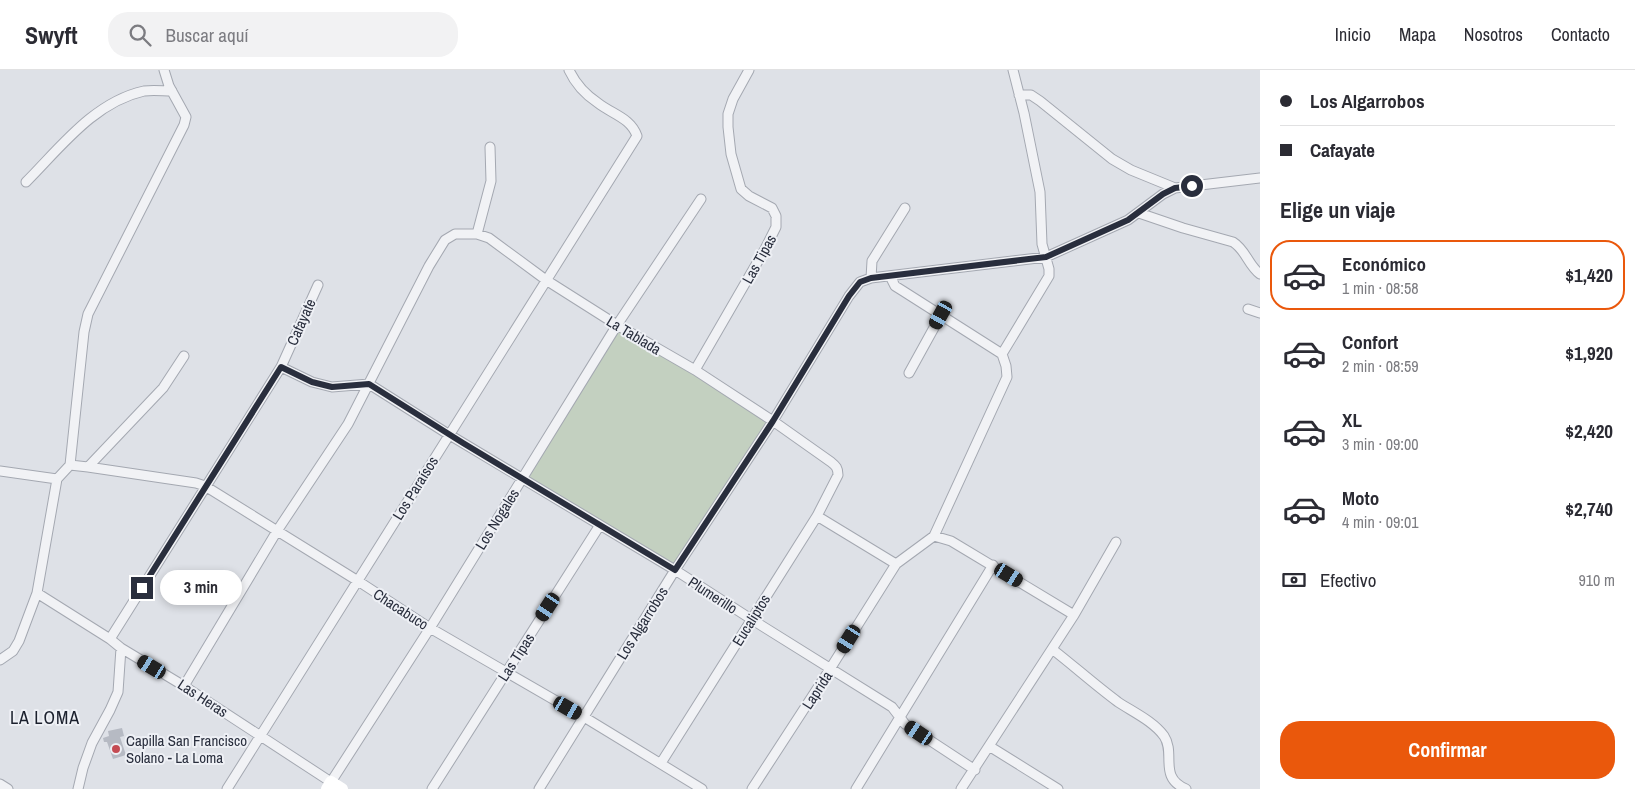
<!DOCTYPE html>
<html lang="es">
<meta charset="utf-8">
<style>
:root{--surface:#fff;--page:#f2f2f3;--text:#2b2b33;--muted:#7c7c81;--line:#e1e1e2;--accent:#ea580c}
body{margin:0;font-family:"Archivo Narrow",sans-serif;background:var(--page);color:var(--text);height:100vh;display:flex;flex-direction:column;font-size:19px;white-space:nowrap}
*{box-sizing:border-box;margin:0}
p{font-size:16px;color:var(--muted)}
.icon{flex:none;width:28px;height:28px;fill:none;stroke:currentColor;stroke-width:2;stroke-linecap:round;stroke-linejoin:round}
.map{position:relative;flex:1;overflow:hidden}
.side{display:flex;flex-direction:column;background:var(--surface);width:375px}
.side>*{flex:none}
.top-card{display:grid;align-content:center;height:110px;padding:0 20px;background:var(--surface)}
.end{position:absolute;width:22px;height:22px;margin:-11px;border:6px solid #292e3d;background:#fff;box-shadow:0 0 0 2px #fff}
.from{border-radius:50%}
.bubble{position:absolute;height:35px;border-radius:18px;background:var(--surface);box-shadow:0 2px 8px #0003;font-size:16px;font-weight:800;line-height:35px;text-align:center}
.car{position:absolute;width:15px;height:30px;margin:-15px -8px;border-radius:6px;box-shadow:0 0 4px 1px #0007;background:linear-gradient(#222 24%,#8ab4d8 0 40%,#222 0 76%,#8ab4d8 0 86%,#222 0)}
.top-card b{display:flex;align-items:center;gap:18px;height:48px;font-size:19px}
.top-card b+b{border-top:1px solid var(--line)}
.top-card i{width:12px;height:12px;background:var(--text)}
ul{padding:0;list-style:none}
li{display:flex;align-items:center;gap:15px;height:70px;margin:0 10px 8px;padding:0 10px;border:2px solid transparent;border-radius:20px}
li div{flex:1}
li b{display:block;font-size:19px}
li em{font-style:normal;font-weight:800}
li.on{border-color:var(--accent)}
li>.icon{width:45px;height:45px;stroke-width:1.5}
h2{padding:0 20px;font-size:22px;line-height:60px}
.pay{display:flex;align-items:center;gap:12px;height:55px;padding:0 20px;font-size:19px}
.pay p{margin-inline-start:auto}
.cta{display:flex;gap:10px;margin-top:auto;padding:10px 20px}
.cta a{flex:1;height:58px;border-radius:20px;background:var(--accent);color:#fff;font-size:20px;font-weight:800;line-height:58px;text-align:center}
header{display:flex;align-items:center;gap:30px;box-sizing:border-box;height:70px;padding:0 25px;background:var(--surface);border-bottom:1px solid var(--line)}
header strong{font-size:24px}
nav{display:flex;gap:28px;margin-inline-start:auto;font-size:18px}
.search{width:350px;height:45px;background:var(--page);display:flex;align-items:center;gap:12px;box-sizing:border-box;padding:0 18px;border-radius:20px;color:var(--muted);font-size:19px}
main{display:flex;flex:1;min-height:0}
.map>svg:first-child{display:block}
.green{fill:#c3d0c0}
.building{fill:#b6bac3}
.lines{fill:none;stroke-linecap:round;stroke-linejoin:round}
.street-casing{stroke:#a4a8b1;stroke-width:11}
.street{stroke:#f1f2f5;stroke-width:9}
.secondary{stroke:#fff;stroke-width:12}
.route{stroke:#292e3d;stroke-width:6}
.poi-dot{fill:#c44b53;stroke:#eef0f5;stroke-width:2}
.labels{text-anchor:middle;dominant-baseline:central;stroke-width:4;stroke-linejoin:round;paint-order:stroke}
.street-label{font-size:15px;fill:#292e3d;stroke:#eef0f5}
.poi-label{font-size:15px;fill:#292e3d;stroke:#eef0f5;text-anchor:start}
.quarter-label{font-size:18px;letter-spacing:1px;fill:#1b202d;stroke:#eef0f5}
</style>
<header>
<strong>Swyft</strong>
<div class="search"><svg class="icon" aria-label="search" viewBox="0 0 24 24"><circle cx="10" cy="10" r="6"/><path d="M15 15l6 6"/></svg>Buscar aquí</div>
<nav><a>Inicio</a><a>Mapa</a><a>Nosotros</a><a>Contacto</a></nav>
</header>
<main>
<div class="map">
<svg width="1260" height="719" viewBox="0 0 1260 719">
<rect width="100%" height="100%" fill="#dee1e7"/>
<path class="green" d="M617,255L773,351L675,500L522,409Z"/>
<path class="building" d="M122,658L124,666L120,667L126,685L113,689L107,672H104L103,668L109,666L108,661Z"/>
<g class="lines">
<g class="street-casing">
<path id="street" d="M1019,25H1031L1040,31L1112,89L1131,100L1175,118
M26,112C60,78 94,32 144,21C153,20 163,21 172,21
M1139,143L1183,158L1233,172C1246,180 1248,195 1260,204
M477,164L491,111L490,77
M890,206L895,216L903,221L1002,284
M871,208L872,191L905,138
M1248,239L1260,243
M281,297L312,312L332,317L369,314L448,364L675,500L751,549L892,637L905,654L975,700
M695,300L765,179L776,157V146L772,138L749,126L741,119L731,84L728,57V44L733,29L749,0
M909,303L941,245
M70,395L88,397L163,318L184,286
M88,397L196,413L205,416L358,511L430,558L584,647L702,719
M0,401L57,409
M57,409L70,395L84,262L88,244L184,55L186,47L169,16L164,0
M817,446L896,494
M934,466L951,471L1074,545
M37,523L110,569L121,578L184,616L331,712L430,558L617,255L701,129
M110,569L281,297L318,215
M1052,579C1074,596 1095,615 1118,632C1133,642 1153,651 1164,666C1176,684 1158,707 1186,719
M0,590L13,581L19,571L37,523L57,409
M184,616L277,461L348,354L429,196L445,170L455,164H477L489,168L546,210L617,255L695,300L773,351L831,392C836,396 838,398 838,405L817,446L661,693
M989,676L1058,719
M0,714L8,719
M78,719L83,698L92,673L110,640L118,622L121,578
M227,719L637,66C631,48 612,44 598,33C586,25 575,13 569,0
M432,719L600,455
M539,719L675,500L773,351L849,226L860,212L871,208L1046,187L1128,150L1163,124L1175,118L1260,108
M752,719L830,599L896,494L934,466L1007,307L1006,296L1002,284L1049,206V199L1042,174L1040,122L1024,43L1013,0
M856,719L993,495
M961,719L1074,545L1116,472"/>
</g>
<use href="#street" class="street"/>
<path class="secondary" d="M327,719L331,712L342,719"/>
</g>
<g class="lines">
<path class="route" d="M142,518L281,297L312,312L332,317L369,314L463,373L675,500L773,351L849,226L860,212L871,208L1046,187L1128,150L1163,124L1175,118L1192,116"/>
</g>
<circle class="poi-dot" cx="116" cy="679" r="5"/>
<g class="labels">
<g class="street-label">
<text transform="translate(759 189) rotate(-61)">Las Tipas</text>
<text transform="translate(301 252) rotate(-66)">Cafayate</text>
<text transform="translate(634 265) rotate(31)">La Tablada</text>
<text transform="translate(415 418) rotate(-58)">Los Paraísos</text>
<text transform="translate(497 449) rotate(-58)">Los Nogales</text>
<text transform="translate(713 525) rotate(33)">Plumerillo</text>
<text transform="translate(401 539) rotate(33)">Chacabuco</text>
<text transform="translate(751 550) rotate(-58)">Eucaliptos</text>
<text transform="translate(642 553) rotate(-58)">Los Algarrobos</text>
<text transform="translate(516 587) rotate(-57)">Las Tipas</text>
<text transform="translate(817 620) rotate(-57)">Laprida</text>
<text transform="translate(203 628) rotate(33)">Las Heras</text>
</g>
<g class="poi-label">
<text x="126" y="670">Capilla San Francisco<tspan x="126" dy="17">Solano - La Loma</tspan></text>
</g>
<g class="quarter-label">
<text x="45" y="647">LA LOMA</text>
</g>
</g>
</svg>
<i class="end from" style="left:1192px;top:116px"></i>
<i class="end" style="left:142px;top:518px"></i>
<div class="bubble" style="left:160px;top:500px;width:82px">3 min</div>
<i class="car" style="left:941px;top:245px;rotate:209deg"></i>
<i class="car" style="left:1009px;top:505px;rotate:121deg"></i>
<i class="car" style="left:548px;top:537px;rotate:213deg"></i>
<i class="car" style="left:849px;top:569px;rotate:212deg"></i>
<i class="car" style="left:152px;top:597px;rotate:301deg"></i>
<i class="car" style="left:568px;top:638px;rotate:120deg"></i>
<i class="car" style="left:919px;top:663px;rotate:304deg"></i>
</div>
<section class="side">
<div class="top-card">
<b><i class="from"></i>Los Algarrobos</b>
<b><i></i>Cafayate</b>
</div>
<h2>Elige un viaje</h2>
<ul>
<li class="on"><svg class="icon" aria-label="car" viewBox="0 0 24 24"><path d="M5 17H2v-5l4-1 3-4h7l3 4 3 1v5h-3M9 17h6M6 11h13"/><circle cx="7" cy="17" r="2"/><circle cx="17" cy="17" r="2"/></svg><div><b>Económico</b><p>1 min · 08:58</p></div><em>$1,420</em></li>
<li><svg class="icon" aria-label="car" viewBox="0 0 24 24"><path d="M5 17H2v-5l4-1 3-4h7l3 4 3 1v5h-3M9 17h6M6 11h13"/><circle cx="7" cy="17" r="2"/><circle cx="17" cy="17" r="2"/></svg><div><b>Confort</b><p>2 min · 08:59</p></div><em>$1,920</em></li>
<li><svg class="icon" aria-label="car" viewBox="0 0 24 24"><path d="M5 17H2v-5l4-1 3-4h7l3 4 3 1v5h-3M9 17h6M6 11h13"/><circle cx="7" cy="17" r="2"/><circle cx="17" cy="17" r="2"/></svg><div><b>XL</b><p>3 min · 09:00</p></div><em>$2,420</em></li>
<li><svg class="icon" aria-label="car" viewBox="0 0 24 24"><path d="M5 17H2v-5l4-1 3-4h7l3 4 3 1v5h-3M9 17h6M6 11h13"/><circle cx="7" cy="17" r="2"/><circle cx="17" cy="17" r="2"/></svg><div><b>Moto</b><p>4 min · 09:01</p></div><em>$2,740</em></li>
</ul>
<div class="pay"><svg class="icon" aria-label="cash" viewBox="0 0 24 24"><path d="M3 7h18v10H3z"/><circle cx="12" cy="12" r="2"/></svg>Efectivo<p>910 m</p></div>
<div class="cta"><a>Confirmar</a></div>
</section>
</main>
